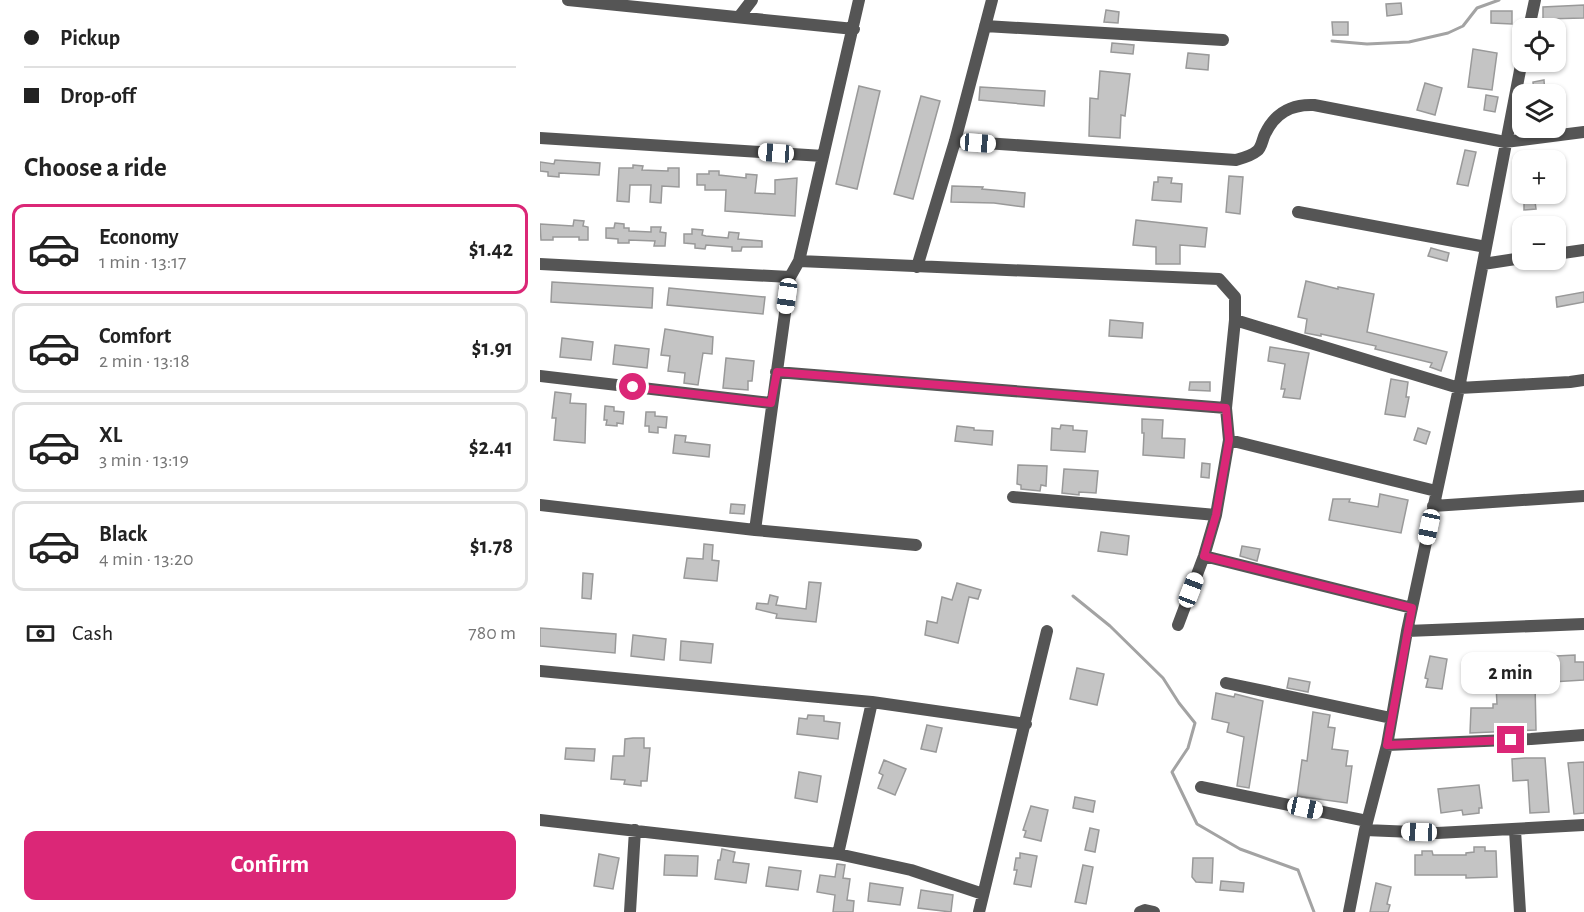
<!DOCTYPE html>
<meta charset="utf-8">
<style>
:root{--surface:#fff;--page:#f2f2f2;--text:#222;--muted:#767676;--line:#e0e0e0;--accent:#db2777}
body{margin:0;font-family:"Alegreya Sans",sans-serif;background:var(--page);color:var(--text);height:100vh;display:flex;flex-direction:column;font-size:22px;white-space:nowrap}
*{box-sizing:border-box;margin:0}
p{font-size:20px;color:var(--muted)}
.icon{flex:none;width:33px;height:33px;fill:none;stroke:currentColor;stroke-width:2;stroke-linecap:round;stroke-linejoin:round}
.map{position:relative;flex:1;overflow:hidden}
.side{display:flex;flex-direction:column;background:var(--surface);width:540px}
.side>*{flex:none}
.top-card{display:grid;align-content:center;height:132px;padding:0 24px;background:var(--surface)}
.tools{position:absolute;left:972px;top:18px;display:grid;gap:12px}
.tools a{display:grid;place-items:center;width:54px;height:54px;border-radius:12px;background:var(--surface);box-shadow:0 2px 4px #0004;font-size:30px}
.end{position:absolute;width:27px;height:27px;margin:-14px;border:8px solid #db2777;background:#fff;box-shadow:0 0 0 3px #fff}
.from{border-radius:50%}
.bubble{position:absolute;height:42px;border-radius:12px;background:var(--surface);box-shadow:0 2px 4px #0004;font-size:20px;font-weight:700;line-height:42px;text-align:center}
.car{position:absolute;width:18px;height:36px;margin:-18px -9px;border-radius:8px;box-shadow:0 0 4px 2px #0007;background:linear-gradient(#fff 24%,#345 0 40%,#fff 0 76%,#345 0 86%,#fff 0)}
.top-card b{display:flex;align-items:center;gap:21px;height:57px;font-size:22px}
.top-card b+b{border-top:2px solid var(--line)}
.top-card i{width:15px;height:15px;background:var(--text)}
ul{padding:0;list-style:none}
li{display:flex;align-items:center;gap:18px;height:90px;margin:0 12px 9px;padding:0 12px;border:3px solid var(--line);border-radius:12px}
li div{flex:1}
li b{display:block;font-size:22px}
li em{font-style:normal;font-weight:700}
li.current{border-color:var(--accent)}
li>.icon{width:54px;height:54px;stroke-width:1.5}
h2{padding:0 24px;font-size:27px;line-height:72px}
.pay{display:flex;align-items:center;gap:15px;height:66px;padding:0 24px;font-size:22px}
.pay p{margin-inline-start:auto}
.primary-button{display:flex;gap:12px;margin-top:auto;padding:12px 24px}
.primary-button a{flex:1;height:69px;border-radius:12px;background:var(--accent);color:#fff;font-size:24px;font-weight:700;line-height:69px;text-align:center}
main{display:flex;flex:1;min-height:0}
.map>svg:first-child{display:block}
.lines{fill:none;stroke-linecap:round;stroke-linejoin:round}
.stream{stroke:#a3a3a3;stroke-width:3}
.building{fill:#c4c4c4;stroke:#999;stroke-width:1.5}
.minor{stroke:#555;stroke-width:12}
.route{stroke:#db2777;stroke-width:8}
</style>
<main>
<section class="side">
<div class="top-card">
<b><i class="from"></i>Pickup</b>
<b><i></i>Drop-off</b>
</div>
<h2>Choose a ride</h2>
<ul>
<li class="current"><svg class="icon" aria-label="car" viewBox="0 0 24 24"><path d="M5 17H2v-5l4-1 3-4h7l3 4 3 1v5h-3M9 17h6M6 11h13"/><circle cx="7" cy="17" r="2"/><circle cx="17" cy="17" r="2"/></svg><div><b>Economy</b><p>1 min · 13:17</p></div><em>$1.42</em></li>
<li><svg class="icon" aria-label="car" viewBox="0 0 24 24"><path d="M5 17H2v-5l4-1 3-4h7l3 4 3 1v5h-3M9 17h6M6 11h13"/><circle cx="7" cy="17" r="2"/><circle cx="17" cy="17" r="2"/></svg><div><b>Comfort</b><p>2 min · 13:18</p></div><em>$1.91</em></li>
<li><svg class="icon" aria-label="car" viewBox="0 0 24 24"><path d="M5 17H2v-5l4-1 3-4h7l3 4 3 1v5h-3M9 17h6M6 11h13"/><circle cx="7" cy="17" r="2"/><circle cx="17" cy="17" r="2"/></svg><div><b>XL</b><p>3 min · 13:19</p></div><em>$2.41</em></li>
<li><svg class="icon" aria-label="car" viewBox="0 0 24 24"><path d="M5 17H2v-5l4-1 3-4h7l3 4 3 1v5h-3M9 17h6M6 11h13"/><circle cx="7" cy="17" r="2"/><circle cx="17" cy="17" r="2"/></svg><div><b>Black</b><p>4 min · 13:20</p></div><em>$1.78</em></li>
</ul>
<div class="pay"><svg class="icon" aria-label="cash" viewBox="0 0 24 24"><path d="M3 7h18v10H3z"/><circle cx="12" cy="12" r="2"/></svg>Cash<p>780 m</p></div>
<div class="primary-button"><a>Confirm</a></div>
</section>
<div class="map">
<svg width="1044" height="912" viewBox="0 0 1044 912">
<rect width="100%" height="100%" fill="#fff"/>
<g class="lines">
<path class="stream" d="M792,41L827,44L869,42L908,33L923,26L937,8L959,0
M533,596L570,626L623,678L639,703L655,723L648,748L632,772L657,824L700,849L758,870L774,912"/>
</g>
<path class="building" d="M861,3L862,14L847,16L846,4Z
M1044,5V18L1003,19V7Z
M566,10L579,12L578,23L564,22Z
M951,11H972V24L951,23Z
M792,22H808V35H793Z
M572,43L594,45L593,54L571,52Z
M933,49L957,53L952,90L928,87Z
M648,53L669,55L668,70L646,68Z
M560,71L590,74L585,116L581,115L580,138L549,136L550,98L558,99Z
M1004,80L1005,94H994L993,82Z
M885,83L902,88L895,115L877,110Z
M319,86L340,91L317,189L296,184Z
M440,87L505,91L504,106L439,100Z
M946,95L958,97L955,112L944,110Z
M381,96L400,101L373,199L354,194Z
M925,150L936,152L928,186L917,184Z
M15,160L60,163L59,175L19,173V177L8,176V172L0,171V162L14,164Z
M93,165L103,166L102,170L128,171V168H139V187L122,186L121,203L110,202L111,185H90L89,202L77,201L79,168H93Z
M169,171H179V175L206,178V174L217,175L215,193L235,194V180L257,178L255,216L185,211L186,190H165V185H157V174H169Z
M689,176L703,177L700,214L686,212Z
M618,177L632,178L631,183L642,184L641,202L612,200L614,182H618Z
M412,186L443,187L442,189L485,193L484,207L454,203L411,202Z
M984,194H994L996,209L984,210Z
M34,220L44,221L43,226L48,227V240H39V237H13V240H1L0,224L33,226Z
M596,220L667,228L665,247L640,245V264H616V247L593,245Z
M75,223L84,224V228H89V231L111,232V227H121L120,232L126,233L125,246H114L115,241L89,240V243H78V239L66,238V228H74Z
M152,229L163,230L162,235L166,236L188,238L189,232L199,233L198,239L222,241V247H202L201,251H192V247L166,245L165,249L155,248V244L144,243V234H152Z
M891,248L909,253L907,261L888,256Z
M766,281L798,289V287L834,294L827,332L907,352L901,371L890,367L892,363L835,349L836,346L781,334V336L765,333L767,319L758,317Z
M12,282L113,288L112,308L11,302Z
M129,288L225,297L223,314L127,305Z
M1044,292V302L1017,307L1016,297Z
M570,320L603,323L602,338L569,336Z
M125,329L173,337L172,354L163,353L158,385L144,383L145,373L128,371L130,356L121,355Z
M22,338L53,342L51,360L20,357Z
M75,345L109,349L107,368L73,364Z
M730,347L769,353L760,399L743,397L745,389H741L745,364L728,361Z
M186,358L214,361L212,381H208V390L183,388Z
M851,379L868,382L866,397H869L865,417L845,414Z
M650,382H670V391L649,390Z
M15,392L31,394L30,403L46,404L45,443L14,440L16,418H12Z
M65,406L74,407V411L84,412L83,424L77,423V426L66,425L67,420H64Z
M106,412H115V416L127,417L126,428L118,427V433L109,432V426H105Z
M602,419L623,420L622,438L645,439L644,458L603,455L604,433H602Z
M521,425L533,426V430L547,431L545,452L511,450L512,428L520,429Z
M417,426L434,428V430L453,431L452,445L415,441Z
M878,428L890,432L886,444L874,440Z
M135,435L146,436L145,442L170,445L169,457L133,453Z
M662,463L670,464L669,478L661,477Z
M478,465L507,466L506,486L501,485L500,491L481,489V485L477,484Z
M524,469L558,471L556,493L539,492V495L522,493Z
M840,494L868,500L861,533L789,520L793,499H810L809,502L838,507Z
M191,504L205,505L204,514L190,513Z
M561,532L589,536L587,555L558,551Z
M164,544L173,545L172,560L179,561L177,581L144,578L147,558L163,559Z
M702,546L720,549L717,561L700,556Z
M43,573L53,574L51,599L42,598Z
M269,582L281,583L276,622L236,618L237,614L216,609L217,603L228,604L230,595L238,597L236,605L266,609Z
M417,583L441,590L438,599L429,597L418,643L385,635L387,621L397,623L402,597L412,600Z
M0,628L76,634L75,653L0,646Z
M93,635L126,639L124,660L91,656Z
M141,641L173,644L171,663L140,660Z
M1035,655V662H1044V680L995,683L996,730L930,733L931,708H953V704H957L955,667L1016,663V656Z
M890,656L907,659L902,689L886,687L888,679L885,678Z
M537,668L564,674L557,705L530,699Z
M749,678L770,682L768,692L747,688Z
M676,693L694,697L695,694L723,701L709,788L697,786L704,737L687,732L689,723L672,719Z
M773,712L790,715L788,727L795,728L792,749L808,751L806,766H812L807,803L757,796L762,760L767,761Z
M268,715L284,716V721L300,723L298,739L257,734L259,718L267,719Z
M387,725L402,728L396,752L381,749Z
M93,738H104V748H110L107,781H101V786L84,784L85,780L71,779L73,756H84L85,739Z
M26,748L55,749L54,761L25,759Z
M985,758H1005L1009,812L990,813L988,780L973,781L972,759Z
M344,760L366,769L355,795L338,788L343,775L339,773Z
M1044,762V813L1034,814L1028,763Z
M259,772L281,776L277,802L255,798Z
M939,785L942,808H939V813L923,815L922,810L901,813L898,789Z
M535,797L555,801L553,812L533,808Z
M491,806L508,810L501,841L484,837L486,831L483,830Z
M550,828L559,830L555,852L545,850Z
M934,847H945V851H956L957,877L926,878V875H875V855H882V851H892L893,855H926V853L934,852Z
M182,849L195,852L193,862L209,864L206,883L175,879L178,860H180Z
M480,853L497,856L491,887L474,884L477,870H474L476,858H480Z
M59,854L79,858L73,889L54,886Z
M125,855L158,856L157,876L124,875Z
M653,858H673L672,883L656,882L652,877Z
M297,864L305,865L303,878L310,879L307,900L314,901L313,912H293L295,895L277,892L280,875L295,877Z
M543,865L553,867L546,904L535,902Z
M229,867L261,871L258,890L226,886Z
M681,881L704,883L703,892L680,890Z
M330,883L363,888L360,905L328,901Z
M836,883L851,887L847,904L850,905L848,912H830Z
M381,890L413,895L411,912L378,908Z"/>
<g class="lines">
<path class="minor" d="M28,0L314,29
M199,17L212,0
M445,26L683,40
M989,28L995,0
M0,138L283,156
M415,141L696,160C703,158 711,156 717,151C722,147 722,140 725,134C735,113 751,104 774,105L965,142L1044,132
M758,212L946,247
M1016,254L1044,250
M259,261L679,279L695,297V320L686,408L689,440L676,515L664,556L638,625
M0,264L250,277
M943,264L982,258
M377,267L415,141L452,0
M695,320L919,388L1030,382L1044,380
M236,372L686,408
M0,376L231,403
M689,440L896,491
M473,497L676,515
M0,505L215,530L376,545
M893,506L1044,496
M215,530L250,277L259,261L319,0
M664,556L872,608
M867,631L1044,624
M0,671L332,702L486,724
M686,683L851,718
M847,745L991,739L1044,735
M661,787L827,821
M0,820L298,854L371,870L443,894
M825,830L897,833L1044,825
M975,830L980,912
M298,854L332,702
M90,912L95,830
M439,912L507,631
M600,912L605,910L614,912
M809,912L825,830L847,745L867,631L919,388L982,60"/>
</g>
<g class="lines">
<path class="route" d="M93,387L231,403L237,372L686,408L689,440L676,515L664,556L872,608L847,745L971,740"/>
</g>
</svg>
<div class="tools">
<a><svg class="icon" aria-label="locate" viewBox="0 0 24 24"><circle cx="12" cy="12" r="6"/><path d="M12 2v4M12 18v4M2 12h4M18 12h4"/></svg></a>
<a><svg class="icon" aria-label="layers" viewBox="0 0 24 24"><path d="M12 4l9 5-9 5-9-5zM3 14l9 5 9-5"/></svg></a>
<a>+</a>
<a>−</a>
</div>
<i class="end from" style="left:93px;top:387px"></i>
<i class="end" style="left:971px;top:740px"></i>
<div class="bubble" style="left:921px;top:652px;width:99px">2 min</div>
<i class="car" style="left:438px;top:143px;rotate:94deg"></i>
<i class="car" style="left:236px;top:153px;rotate:274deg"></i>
<i class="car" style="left:247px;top:296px;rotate:188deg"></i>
<i class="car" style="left:889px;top:527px;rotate:192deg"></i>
<i class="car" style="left:651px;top:590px;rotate:21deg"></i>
<i class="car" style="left:765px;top:808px;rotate:102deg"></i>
<i class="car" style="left:879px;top:832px;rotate:272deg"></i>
</div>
</main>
